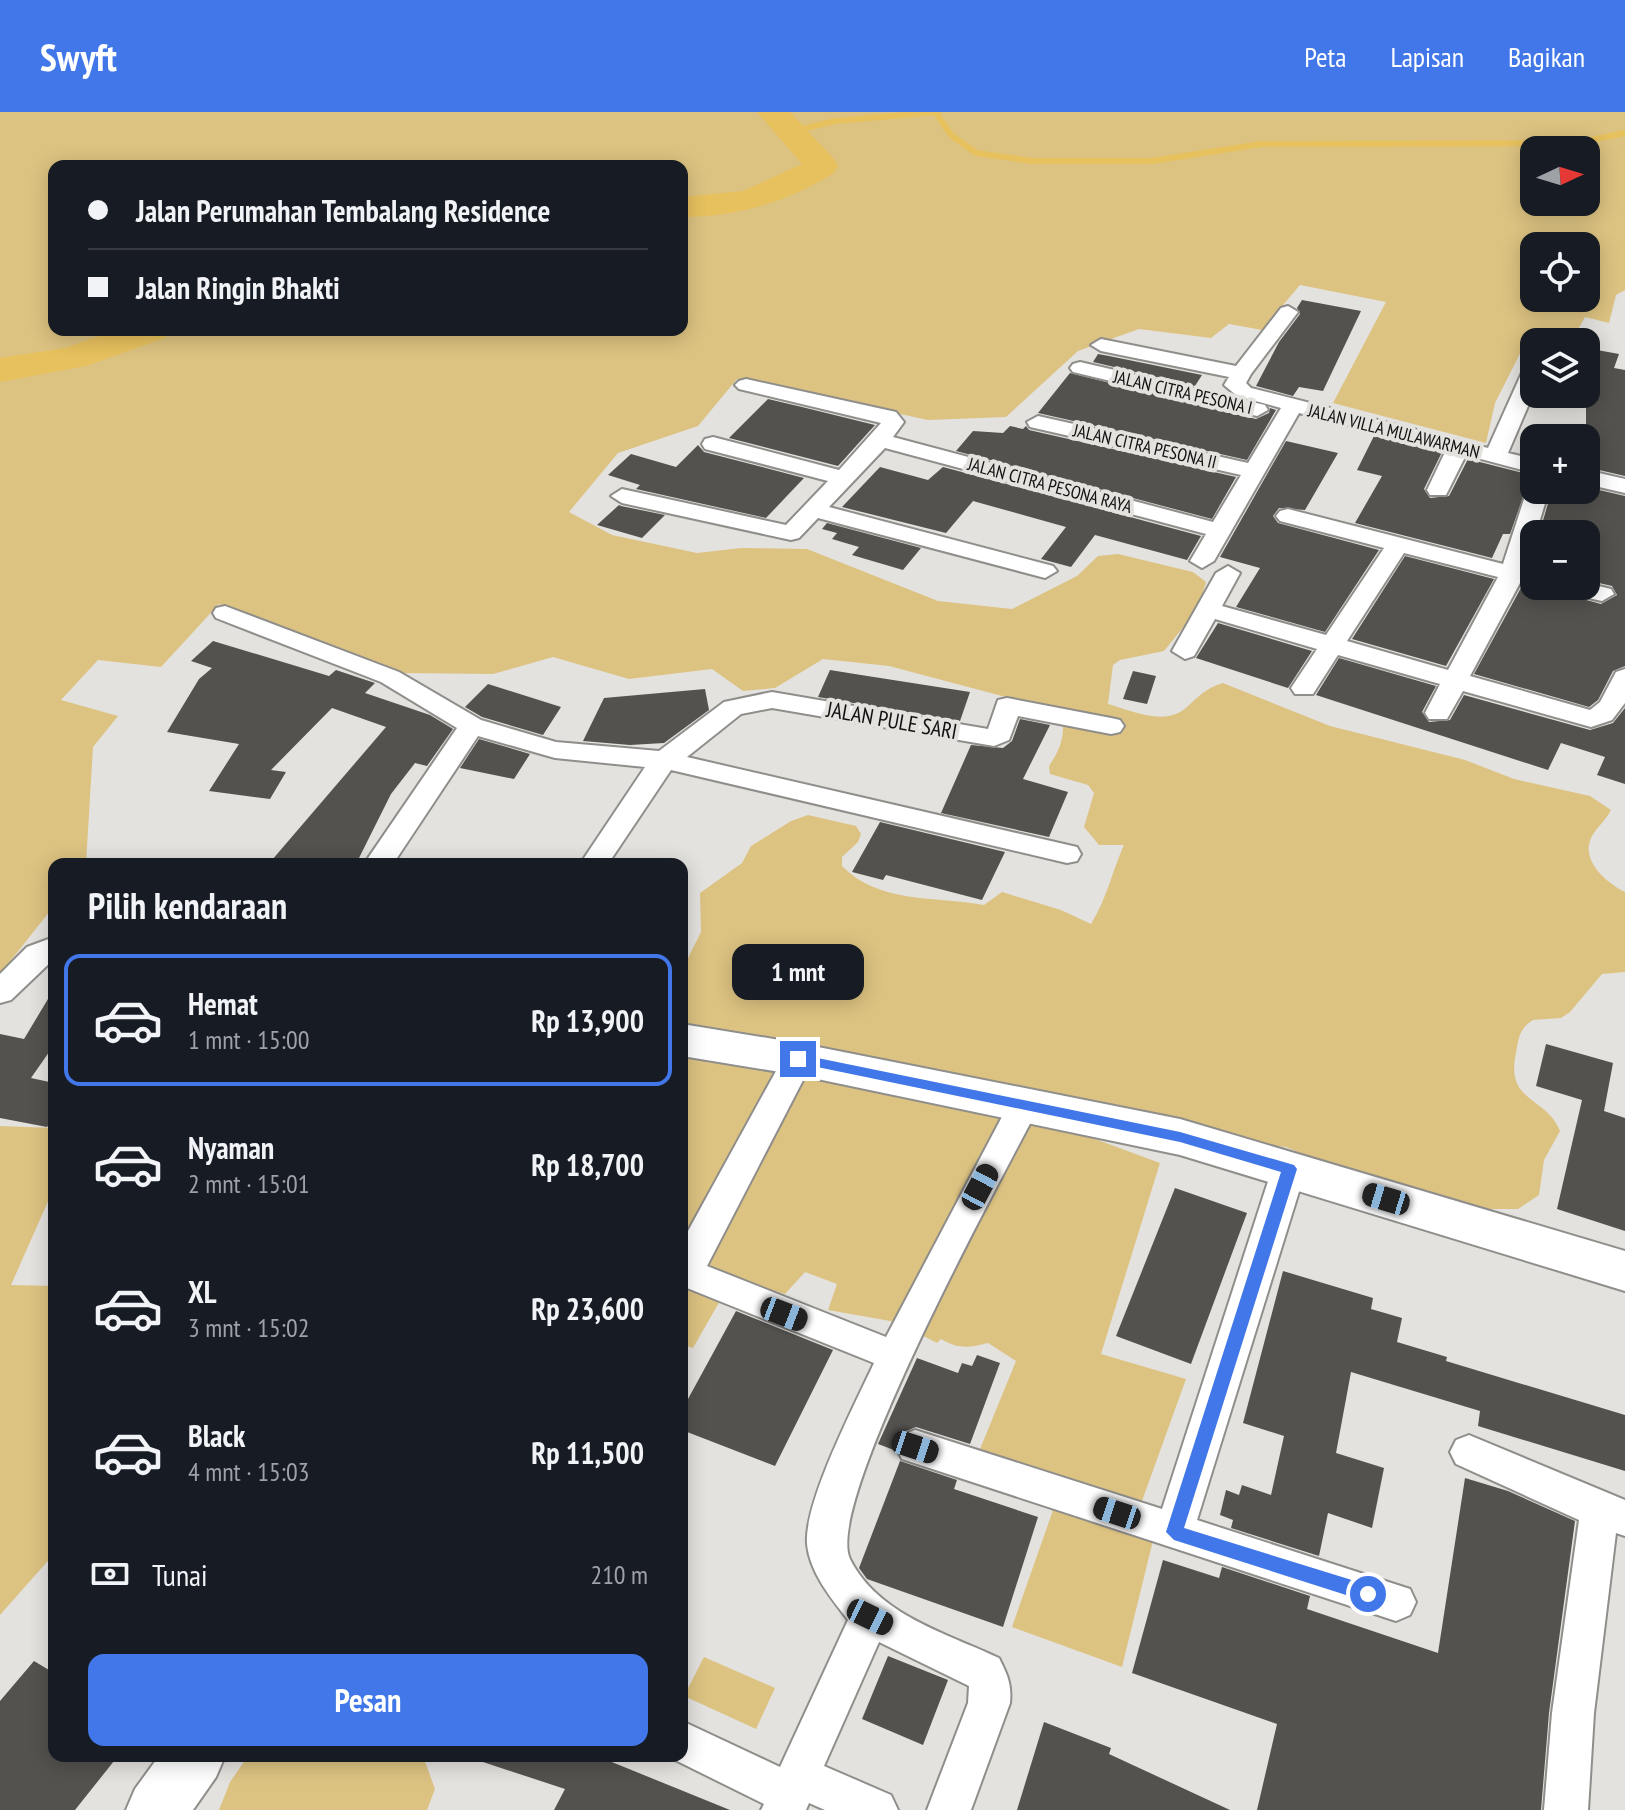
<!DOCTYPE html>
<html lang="id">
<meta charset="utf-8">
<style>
:root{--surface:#171b24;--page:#242831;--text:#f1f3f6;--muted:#9ea1a6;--line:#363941;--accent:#4177e8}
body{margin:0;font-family:"PT Sans Narrow",sans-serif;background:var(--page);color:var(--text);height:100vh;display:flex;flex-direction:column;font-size:30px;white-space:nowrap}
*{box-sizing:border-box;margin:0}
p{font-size:26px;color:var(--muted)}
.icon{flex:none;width:44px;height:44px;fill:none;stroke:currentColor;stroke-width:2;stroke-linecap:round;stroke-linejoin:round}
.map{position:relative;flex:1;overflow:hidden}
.drawer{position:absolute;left:48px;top:746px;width:640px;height:904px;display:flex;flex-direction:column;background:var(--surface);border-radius:16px;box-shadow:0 4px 20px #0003}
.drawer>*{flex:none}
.banner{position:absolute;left:48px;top:48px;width:640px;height:176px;border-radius:16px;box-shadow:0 4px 20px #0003;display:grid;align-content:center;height:176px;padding:0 40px;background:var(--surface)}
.needle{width:52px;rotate:86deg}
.fabs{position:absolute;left:1520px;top:24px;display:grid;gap:16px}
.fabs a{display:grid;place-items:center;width:80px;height:80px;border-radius:16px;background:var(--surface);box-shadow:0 4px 20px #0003;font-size:40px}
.end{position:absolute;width:36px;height:36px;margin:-18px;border:10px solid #4177e8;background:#fff;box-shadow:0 0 0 4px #fff}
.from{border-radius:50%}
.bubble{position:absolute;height:56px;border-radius:16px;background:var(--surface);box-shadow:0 4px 20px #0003;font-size:26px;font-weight:800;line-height:56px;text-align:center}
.car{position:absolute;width:24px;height:48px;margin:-24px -12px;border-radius:10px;box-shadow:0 0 6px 2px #0007;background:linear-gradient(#222 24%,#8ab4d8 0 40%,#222 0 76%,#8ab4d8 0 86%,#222 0)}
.banner b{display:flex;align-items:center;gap:28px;height:76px;font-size:30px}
.banner b+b{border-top:2px solid var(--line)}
.banner i{width:20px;height:20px;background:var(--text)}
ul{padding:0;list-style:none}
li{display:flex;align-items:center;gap:24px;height:132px;margin:0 16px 12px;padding:0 24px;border:4px solid transparent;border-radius:16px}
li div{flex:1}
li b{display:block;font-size:30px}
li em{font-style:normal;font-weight:800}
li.on{border-color:var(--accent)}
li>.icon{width:72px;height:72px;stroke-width:1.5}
h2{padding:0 40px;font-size:36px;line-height:96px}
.pay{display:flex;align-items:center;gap:20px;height:88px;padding:0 40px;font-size:30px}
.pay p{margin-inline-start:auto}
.button{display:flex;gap:16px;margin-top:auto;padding:16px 40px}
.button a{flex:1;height:92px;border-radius:16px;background:var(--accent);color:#fff;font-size:32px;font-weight:800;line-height:92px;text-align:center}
header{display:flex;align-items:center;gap:48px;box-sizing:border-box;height:112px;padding:0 40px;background:var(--accent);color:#fff}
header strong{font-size:38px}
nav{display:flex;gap:44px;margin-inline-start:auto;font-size:28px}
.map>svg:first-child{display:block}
.green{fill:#ddc382;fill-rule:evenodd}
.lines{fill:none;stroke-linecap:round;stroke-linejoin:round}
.stream{stroke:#e7c15e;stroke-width:6}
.river{fill:#e7c15e;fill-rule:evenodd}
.building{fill:#53524f}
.street-casing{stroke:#8f8e8b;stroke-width:4}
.secondary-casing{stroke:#8f8e8b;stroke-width:4}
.street{fill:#fff;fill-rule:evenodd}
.secondary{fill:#fff;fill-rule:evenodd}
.route{fill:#4177e8}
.labels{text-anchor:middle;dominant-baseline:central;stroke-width:8;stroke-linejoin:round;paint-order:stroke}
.far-street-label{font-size:18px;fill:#121110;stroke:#e4e2df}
.street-label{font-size:22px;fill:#121110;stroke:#e4e2df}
</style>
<header>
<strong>Swyft</strong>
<nav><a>Peta</a><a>Lapisan</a><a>Bagikan</a></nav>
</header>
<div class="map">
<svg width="1625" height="1698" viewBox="0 0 1625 1698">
<rect width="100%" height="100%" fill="#e4e2df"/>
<path class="green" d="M0,0H1625V178L1616,183L1609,211L1585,205L1572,228L1531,220L1495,291L1486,331L1333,291L1386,190L1300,173L1262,218L1229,212L1211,226L1139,217L1078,239L1006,305L928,308L737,267L698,314L618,341L569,400L612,423L697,441L741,436L807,437L938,489L1012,497L1077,464L1098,444L1118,442L1193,460L1206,470L1198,497L1164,539L1120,548L1113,553L1108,592C1133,599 1165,615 1187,595C1199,584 1206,576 1223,571L1330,614L1465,648L1514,667L1590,684L1611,698C1606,708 1597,715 1592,724C1579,748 1607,771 1625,780V860L1602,862L1570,900L1561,906L1533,908C1519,917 1519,925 1516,941C1505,991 1546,984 1560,1019L1544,1048L1539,1083L1518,1097H1454L1371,1071L1286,1035L1038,1006L1160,1051L1101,1242L1186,1267L1138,1400L1158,1408L1122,1555L1012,1515L1052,1401L1057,1376L978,1342L1016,1249L988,1231C969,1236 958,1237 941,1227L937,1231L896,1210L828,1198L837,1172L805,1160L785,1182L733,1166L693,1236L682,1233V858L701,820L700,781L742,751L751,734L791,709L808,703L856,714L861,722L858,730L842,745V754C879,792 935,784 984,793L1002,780L1061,798L1091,812C1108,784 1111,762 1124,733H1099L1084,715L1094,681L1088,673L1050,662L1049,654C1062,635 1065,622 1062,600L889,554L823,547L775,576L743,579L712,557L629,567L553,545L493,562L402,561L219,492L161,555L98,548L61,588L118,604L93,635L86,752H54V794L0,862ZM1534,38H1586V90H1534ZM54,54H682V218H54ZM1534,134H1586V186H1534Z
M0,1014L54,1016V1076L11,1173L54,1174V1442L0,1503Z
M704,1545L775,1576L756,1617L684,1584Z
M248,1644H423L435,1677L427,1698H219L230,1670Z"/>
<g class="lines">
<path class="stream" d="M936,1L951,23L976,41L1032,49H1152L1261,32L1577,31L1625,21
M790,20L835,9L938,0"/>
<path class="river" d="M757,0H790L834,47L838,54L834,61C787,90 737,105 682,105V85L743,79L802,52Z
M116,218H171L165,226L86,254L0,270V246L65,236Z"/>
</g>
<path class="building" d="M1302,188L1361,199L1323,279L1299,275L1293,284L1256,274L1279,230L1300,202L1297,196Z
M1586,236L1619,242L1614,256L1625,258V364L1586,355Z
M1098,242L1109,244L1202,263L1195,274L1093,250Z
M1070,261L1256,307L1269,301L1270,296L1276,298L1247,348L1038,301Z
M768,287L802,295L875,313L838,354L729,326Z
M1010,314L1023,317L1026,314L1029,318L1236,365L1212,407L956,339L973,319L1003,321Z
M1374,324L1442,340L1424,377L1430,386L1449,384L1468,347L1531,363L1510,422H1503L1492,446L1355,411L1382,364L1357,358Z
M1286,329L1338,341L1305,398L1279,396L1273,404L1278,411L1379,438L1325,520L1236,495L1260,456L1220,445Z
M698,333L704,340L804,366L766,406L636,377L640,373L608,363L631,342L676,355Z
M880,355L928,368L943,355L1201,424L1187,448L1095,423L1071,455L1041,447L1066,415L973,389L946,421L842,395Z
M1586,375L1625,384V554L1613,559L1598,588L1589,595L1474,562L1522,474L1538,475L1601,492L1617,483L1612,474L1586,468V422H1539L1552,378H1586Z
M619,393L621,394L665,403L642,426L597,413Z
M827,411L921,436L903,458L852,443L859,435L832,427L837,421L822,417Z
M1405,444L1494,467L1446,554L1352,527Z
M1218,511L1312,539L1288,576L1196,546Z
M213,529L329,564L336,558L375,571L365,581L430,603L453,617L427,654L415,651L391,682L356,752H290L291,749L272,748L386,615L332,596L271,658L286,660L270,687L209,679L239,632L167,620L199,567L212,556L191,549Z
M1339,546L1436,574L1422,600L1429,610L1450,608L1464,583L1590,618L1613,611L1625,596V672L1597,663L1605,645L1561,631L1548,658L1316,583Z
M830,558L861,563L970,580L960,609L818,585Z
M1133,559L1156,564L1147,592L1123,587Z
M488,572L507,578L561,595L543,623L482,605L465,595Z
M705,577L709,598L664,631L630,633L583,629L604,586Z
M1020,607L1050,613L1023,667L1068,680L1049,725L941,701L971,633L1003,636L1012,629Z
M479,627L530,642L514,667L460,656Z
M880,710L1005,740L982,788L886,763L883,768L852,760Z
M54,877V933L31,966L54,971V1005L47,1015L0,1006V922L24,927Z
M1546,932L1613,951L1604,999L1625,1006V1119L1557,1097L1582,988L1536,974Z
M1175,1076L1247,1101L1191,1252L1116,1224Z
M1283,1159L1373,1186L1371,1197L1402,1206L1397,1230L1447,1245L1446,1249L1625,1303V1359L1478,1314L1480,1299L1351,1260L1336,1341L1384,1356L1372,1416L1328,1401L1319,1444L1231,1416L1233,1408L1220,1403L1226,1378L1239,1383L1242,1373L1271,1383L1284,1324L1243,1311Z
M736,1199L833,1238L775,1354L682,1318V1298Z
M977,1243L1000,1251L970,1332L916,1315L899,1322L894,1338L878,1332L917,1246L958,1261L962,1251L972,1254Z
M900,1349L957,1368L954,1377L1038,1405L1003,1515L867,1467L859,1456Z
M1465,1366L1508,1379L1575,1409L1549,1601L1541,1698H1257L1277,1612L1132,1561L1163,1448L1219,1466L1222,1455L1310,1484L1307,1497L1438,1541Z
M888,1544L948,1568L923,1633L862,1607Z
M34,1549L54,1561V1644H118L75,1698H0V1589Z
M1044,1610L1111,1636L1109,1642L1230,1698H1017Z
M481,1644H597L730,1698H554L565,1677L480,1649Z"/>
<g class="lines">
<g class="street-casing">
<path id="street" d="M1288,194L1298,200L1251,262L1246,271L1251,276L1488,336L1524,256L1534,250V280L1508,341L1534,347V361L1466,343L1446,383H1430L1427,378L1446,338L1299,301L1214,449L1202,456L1190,449L1206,422L885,336L829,395L1053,454L1057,459L1045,466L818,406L799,426L791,428L622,391L611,384L622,377L786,413L828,369L705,337L702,332L705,327L713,325L839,358L881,311L739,277L735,273L739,269L746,267L896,300L904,310L893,325L1213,410L1241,363L1030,315L1027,310L1038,304L1248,351L1281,296L1237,284L1224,273L1229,265L1101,239L1091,233L1101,227L1236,254L1281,196Z
M1080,250L1265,293L1268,298L1257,304L1073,260L1070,256L1073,252Z
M1586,358L1625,367V381L1586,372Z
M1534,372V378H1549L1525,458L1534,460L1535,474L1520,471L1470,564L1590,598L1600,590L1616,560L1625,557V591L1612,608L1591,615L1463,579L1447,607H1429L1425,601L1440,572L1338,543L1313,582H1295L1291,576L1317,537L1215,507L1194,544L1185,547L1172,539L1216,461L1228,454L1240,461L1222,494L1326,523L1384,436L1280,409L1276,404L1280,399L1288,397L1503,452L1527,378ZM1404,441L1498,465L1448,558L1347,529Z
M1586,471L1611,477L1614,482L1602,489L1557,479L1554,474H1586Z
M225,494L399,560L481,608L556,630L659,639L724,590L772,580L988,617L998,588L1007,586L1111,606L1120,608L1124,614L1120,620L1111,622L1018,604L1009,628L994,634L772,596L741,602L687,645L1077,735L1081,742L1077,749L1067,751L671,658L608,752H580L645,655L555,646L478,624L393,752H364L457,616L381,570L216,506L213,501L216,496Z
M54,825V847L11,888L0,891V862L27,835Z
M798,935L809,939L814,947L707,1154L886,1225L1014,982L1025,979L1036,982L1041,991C1006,1058 823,1391 850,1447C878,1503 946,1521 999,1546C1007,1562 1012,1572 1010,1591L971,1698H927L968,1591L969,1574L879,1530L824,1654L891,1683L898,1698H825L809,1691L806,1698H761L764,1692L667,1644H682V1609L780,1655L848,1508C831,1486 810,1461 807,1432C804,1390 855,1292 874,1251L682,1174V1130L787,939Z
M1289,1044L1301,1048L1306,1057L1197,1408L1410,1477L1416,1490L1410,1503L1396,1509L902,1347L896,1335L902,1323L915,1318L1162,1397L1272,1057L1277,1048Z
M1469,1323L1625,1388V1424L1616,1421L1594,1601L1588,1698H1544L1552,1601L1579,1408L1456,1352L1450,1340L1456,1328Z"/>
</g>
<g class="secondary-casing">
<path id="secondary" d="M682,912L798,931L1180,1007L1625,1139V1179L1180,1043L798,963L682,944Z
M159,1644H225L216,1665L193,1698H126L135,1677Z"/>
</g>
<use href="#street" class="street"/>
<use href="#secondary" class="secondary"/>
</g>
<path class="route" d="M798,942L1180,1020L1294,1053L1297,1057L1184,1416L1368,1473L1377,1482L1375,1487L1368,1490L1174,1428L1166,1420L1281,1060L1180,1030L793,950L791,947Z"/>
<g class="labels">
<g class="far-street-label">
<text transform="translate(1183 280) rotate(13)">JALAN CITRA PESONA I</text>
<text transform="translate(1394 319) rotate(14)">JALAN VILLA MULAWARMAN</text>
<text transform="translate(1145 334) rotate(13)">JALAN CITRA PESONA II</text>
<text transform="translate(1050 373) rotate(15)">JALAN CITRA PESONA RAYA</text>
</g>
<g class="street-label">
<text transform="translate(892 608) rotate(10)">JALAN PULE SARI</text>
</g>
</g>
</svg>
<div class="fabs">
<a><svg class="needle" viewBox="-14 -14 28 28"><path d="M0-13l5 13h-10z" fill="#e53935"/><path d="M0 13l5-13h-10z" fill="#9ea1a6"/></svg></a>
<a><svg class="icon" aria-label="locate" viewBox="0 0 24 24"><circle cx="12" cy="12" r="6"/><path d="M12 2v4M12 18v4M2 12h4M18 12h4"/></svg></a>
<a><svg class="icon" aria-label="layers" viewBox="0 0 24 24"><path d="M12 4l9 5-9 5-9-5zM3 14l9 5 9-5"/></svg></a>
<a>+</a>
<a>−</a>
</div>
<i class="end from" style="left:1368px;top:1482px"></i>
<i class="end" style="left:798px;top:947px"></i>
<div class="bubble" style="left:732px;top:832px;width:132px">1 mnt</div>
<i class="car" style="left:980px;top:1075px;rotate:28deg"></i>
<i class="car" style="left:1386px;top:1087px;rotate:287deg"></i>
<i class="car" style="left:784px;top:1202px;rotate:111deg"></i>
<i class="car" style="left:915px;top:1335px;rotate:108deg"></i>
<i class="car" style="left:1117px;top:1401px;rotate:288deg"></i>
<i class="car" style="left:870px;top:1505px;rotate:116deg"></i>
<div class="banner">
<b><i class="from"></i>Jalan Perumahan Tembalang Residence</b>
<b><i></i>Jalan Ringin Bhakti</b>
</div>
<section class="drawer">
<h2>Pilih kendaraan</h2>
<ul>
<li class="on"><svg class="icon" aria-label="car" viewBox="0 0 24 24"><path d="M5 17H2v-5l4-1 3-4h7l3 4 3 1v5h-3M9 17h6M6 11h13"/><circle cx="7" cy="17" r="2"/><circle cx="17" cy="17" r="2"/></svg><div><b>Hemat</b><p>1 mnt · 15:00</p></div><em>Rp 13,900</em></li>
<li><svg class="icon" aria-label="car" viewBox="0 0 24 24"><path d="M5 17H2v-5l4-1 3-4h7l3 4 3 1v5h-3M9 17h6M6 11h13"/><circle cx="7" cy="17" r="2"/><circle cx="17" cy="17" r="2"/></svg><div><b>Nyaman</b><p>2 mnt · 15:01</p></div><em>Rp 18,700</em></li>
<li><svg class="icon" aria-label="car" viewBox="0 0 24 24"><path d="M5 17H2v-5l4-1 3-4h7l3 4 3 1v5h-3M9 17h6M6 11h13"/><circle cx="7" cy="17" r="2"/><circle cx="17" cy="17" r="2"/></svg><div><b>XL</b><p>3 mnt · 15:02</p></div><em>Rp 23,600</em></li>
<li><svg class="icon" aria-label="car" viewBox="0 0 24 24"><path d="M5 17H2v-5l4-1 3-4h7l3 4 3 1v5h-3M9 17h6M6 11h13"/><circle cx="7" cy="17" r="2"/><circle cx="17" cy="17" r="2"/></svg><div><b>Black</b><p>4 mnt · 15:03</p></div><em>Rp 11,500</em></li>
</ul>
<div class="pay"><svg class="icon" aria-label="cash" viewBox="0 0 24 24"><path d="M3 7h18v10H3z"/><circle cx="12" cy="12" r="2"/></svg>Tunai<p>210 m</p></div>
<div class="button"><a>Pesan</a></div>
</section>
</div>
